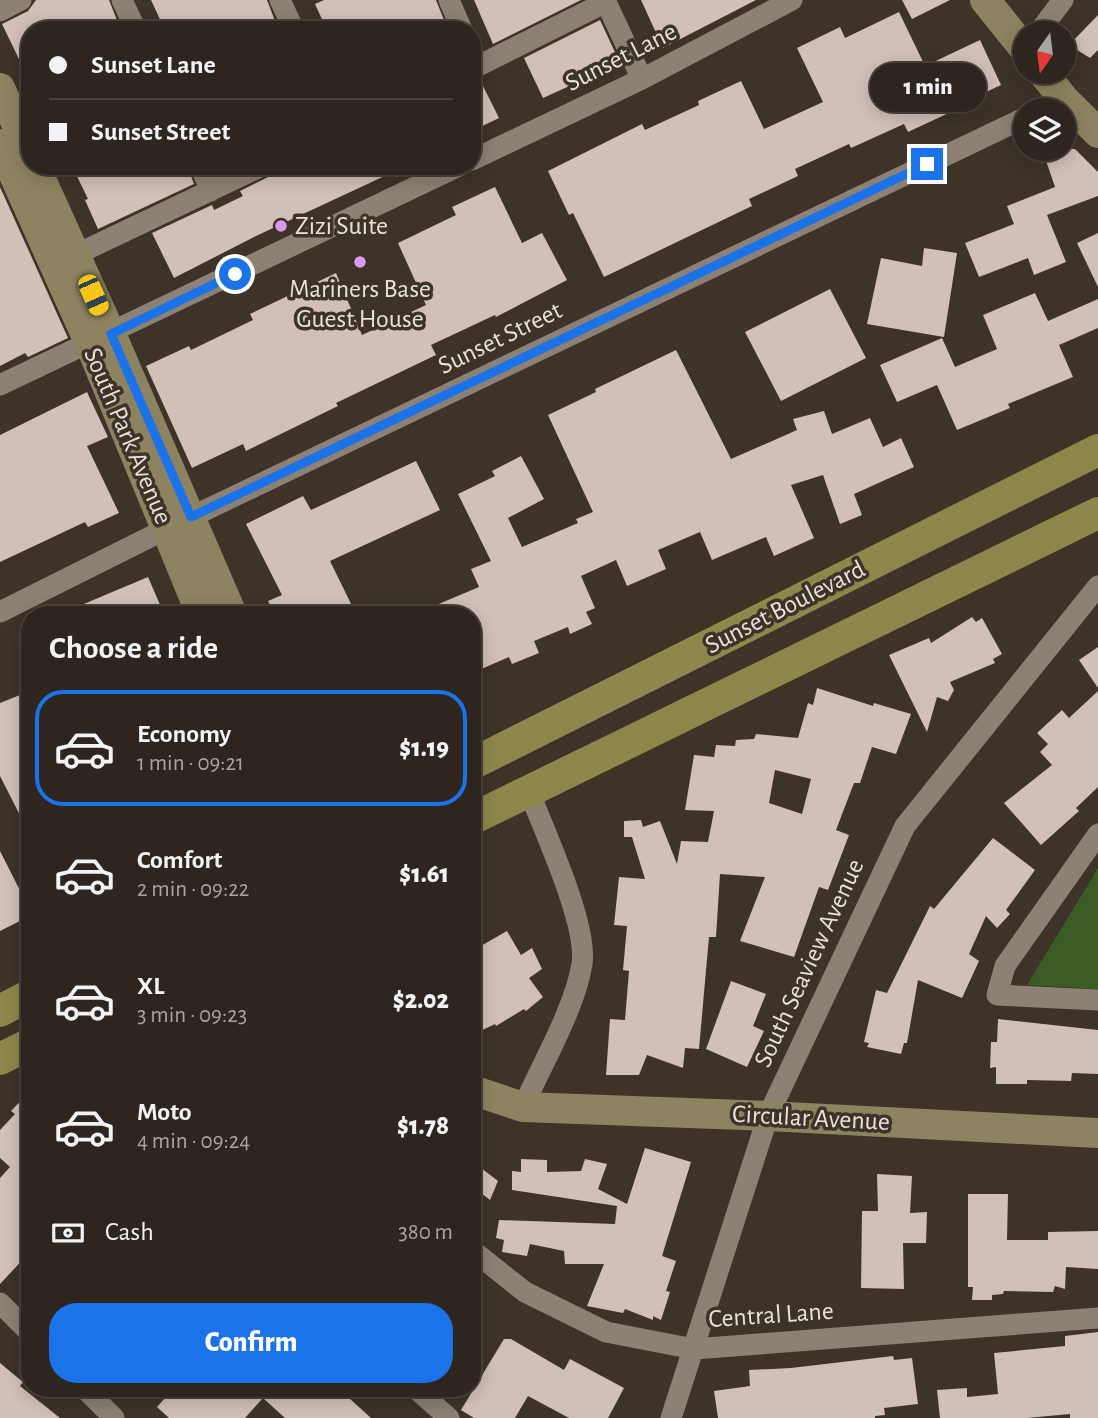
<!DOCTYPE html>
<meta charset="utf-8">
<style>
:root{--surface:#2e261e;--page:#3a322b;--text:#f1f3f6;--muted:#a7a5a4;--line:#49433c;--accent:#1a73e8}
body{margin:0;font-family:"Alegreya Sans",sans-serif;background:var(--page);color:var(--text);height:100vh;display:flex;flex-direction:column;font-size:26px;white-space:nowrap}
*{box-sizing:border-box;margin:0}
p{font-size:23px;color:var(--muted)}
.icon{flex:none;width:38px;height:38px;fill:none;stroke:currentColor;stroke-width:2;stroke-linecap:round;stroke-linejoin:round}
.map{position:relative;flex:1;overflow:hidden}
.panel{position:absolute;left:21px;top:606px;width:460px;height:791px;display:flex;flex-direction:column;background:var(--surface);border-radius:28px;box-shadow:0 4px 18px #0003,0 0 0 2px var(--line)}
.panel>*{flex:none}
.banner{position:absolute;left:21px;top:21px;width:460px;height:154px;border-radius:28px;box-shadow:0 4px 18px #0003,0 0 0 2px var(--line);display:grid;align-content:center;height:154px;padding:0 28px;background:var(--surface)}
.needle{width:46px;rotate:194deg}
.controls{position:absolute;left:1013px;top:21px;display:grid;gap:14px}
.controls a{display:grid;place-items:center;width:63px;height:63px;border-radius:50%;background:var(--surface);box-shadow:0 4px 18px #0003,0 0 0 2px var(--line);font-size:35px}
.end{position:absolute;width:32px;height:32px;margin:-16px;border:9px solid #1a73e8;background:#fff;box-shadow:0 0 0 4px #fff}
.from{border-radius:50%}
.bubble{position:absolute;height:49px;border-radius:24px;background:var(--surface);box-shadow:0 4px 18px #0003,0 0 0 2px var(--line);font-size:23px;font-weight:800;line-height:49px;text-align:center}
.car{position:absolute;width:21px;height:42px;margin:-21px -10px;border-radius:9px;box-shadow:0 0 5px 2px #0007;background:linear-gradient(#f5c518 24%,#345 0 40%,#f5c518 0 76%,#345 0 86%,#f5c518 0)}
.banner b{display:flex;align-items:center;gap:24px;height:66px;font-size:26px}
.banner b+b{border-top:2px solid var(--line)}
.banner i{width:18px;height:18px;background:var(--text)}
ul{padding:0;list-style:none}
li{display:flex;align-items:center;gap:21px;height:116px;margin:0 14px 10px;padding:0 14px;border:4px solid transparent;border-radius:28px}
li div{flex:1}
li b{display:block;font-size:26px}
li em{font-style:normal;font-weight:800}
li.active{border-color:var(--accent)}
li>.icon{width:63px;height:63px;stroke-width:1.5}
h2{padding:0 28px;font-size:32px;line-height:84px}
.pay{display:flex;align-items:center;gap:18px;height:77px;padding:0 28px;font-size:26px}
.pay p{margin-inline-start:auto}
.button{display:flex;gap:14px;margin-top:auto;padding:14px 28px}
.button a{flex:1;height:80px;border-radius:28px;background:var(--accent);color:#fff;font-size:28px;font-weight:800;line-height:80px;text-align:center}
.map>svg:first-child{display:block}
.park{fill:#3b5c24}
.building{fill:#d1bfb8;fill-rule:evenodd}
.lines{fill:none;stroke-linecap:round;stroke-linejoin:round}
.street{stroke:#8d8074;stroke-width:21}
.secondary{stroke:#8d8360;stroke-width:30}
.primary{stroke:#8e874b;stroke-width:32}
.route{stroke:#1a73e8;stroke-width:9}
.poi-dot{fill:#de98f3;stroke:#3d3328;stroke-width:2.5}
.labels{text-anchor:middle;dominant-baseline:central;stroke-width:7;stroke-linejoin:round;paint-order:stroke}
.street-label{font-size:26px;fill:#e8e2db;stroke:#3d3328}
.poi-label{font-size:26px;fill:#e8e2db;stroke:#3d3328;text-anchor:start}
</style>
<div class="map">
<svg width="1098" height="1418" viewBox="0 0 1098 1418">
<rect width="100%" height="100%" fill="#3d3328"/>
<path class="park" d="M1098,868V989L1027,985Z"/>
<path class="building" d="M109,0L121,30H30V82L2,24L28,11L36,0Z
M151,0H267L275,21L257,30H165Z
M324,0H436L448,30H327L315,4Z
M474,0H581L493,44Z
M641,0H756L663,48Z
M902,0H950L912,19Z
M899,12L925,66L980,40L1001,85L950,109L951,112L908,132L904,124L851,148L849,144L795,169L798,176L749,199L752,206L604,277L573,213L569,215L548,171L642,124L645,130L699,105L698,101L741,81L764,129L823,102L797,48L840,27L845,38Z
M1098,15V50L1090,58L1069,45Z
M600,20L620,63L543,98L524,58Z
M480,80L499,118L472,131V82Z
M1042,149H1075L1098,172V196L1047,215L1066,262L1034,275L1028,258L979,277L965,243L1014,224L1007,206L1055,187Z
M72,166H187L194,184L98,229L85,200L88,199Z
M275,166H406L256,236L174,278L152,233L212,205L214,210L243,196L240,191L268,177L273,173Z
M0,187L68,338L28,357L25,353L0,366Z
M495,187L522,243L542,233L567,280L496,317L495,315L431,345L436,355L336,403L338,406L289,430L246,451L243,444L192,468L146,366L189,346L191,350L253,320L250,314L336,273L362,335L426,305L398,243L456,215L452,207Z
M1098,233V287L1077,243Z
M924,248L957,253L944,337L867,324L881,258L922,266Z
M830,289L866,358L781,401L745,332Z
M1035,293L1048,321L1098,299V328L1059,345L1073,377L1008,404L1010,408L957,430L937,385L897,402L880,365L942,338L955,367L997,349L983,315Z
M676,350L731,459L797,430L793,419L824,411L832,434L870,418L883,447L901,438L914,467L854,494L862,515L840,524L823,475L791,485L814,538L774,556L766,537L712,560L700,532L658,550L666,569L627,586L616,560L581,576L595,608L586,612L592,624L570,634L568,627L534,641L539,653L512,664L509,657L472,673V614H415L479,587L471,569L491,561L458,494L495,476L492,471L521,456L544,499L508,518L522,547L578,523L576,519L593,512L548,415L596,392L595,389Z
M87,392L108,437L87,446L119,513L88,527L85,522L0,562V435Z
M416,461L440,510L330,561L356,614H275L268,601L282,595L246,524L303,496L311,510Z
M148,577L164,614H60Z
M972,617L976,622L982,618L1002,654L993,659L995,663L950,682L954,690L948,701L937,697L927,732L889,655L929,638L931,643Z
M1098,647V688L1079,660Z
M817,688L873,706L874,703L911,714L896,754L872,747L860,783H854L836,830L849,835L828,890L819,887L794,957L740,941L765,877L720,874L716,937H709L699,1049L685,1048L683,1068L647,1055L639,1075H606L610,1019L625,1020L629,971L623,970L627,926L614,925L619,877L645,879L632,837H624V821L641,820L643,827L660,821L677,864L681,841L708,842L714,811L685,810L694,755L714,757L716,745L735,746L736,740L754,739L756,734L798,738L808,703L813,705ZM775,770L811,779L802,814L769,803Z
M30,691V835L0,776V703Z
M1098,691V787L1076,808L1079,811L1041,845L1004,803L1052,765L1040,752L1048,744L1037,733L1062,710L1069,718Z
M993,838L1035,870L1006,910L1010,914L997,928L986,916L969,954L979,961L962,998L918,980L907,1043H904L901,1054L867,1047L869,1043L864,1042L876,990L887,993L930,906L934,909Z
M0,851L30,910V916L0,931Z
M507,931L521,955L532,948L542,969L529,978L543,997L526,1011L524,1009L496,1026L495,1024L472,1035V951Z
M731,981L766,994L753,1026L764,1031L747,1067L706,1049Z
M998,1019L1098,1030V1074L1072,1073L1071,1081L1027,1080V1084H996V1067L990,1068L991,1042H997Z
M30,1091V1181L20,1191L30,1200V1252L0,1284V1178L10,1167L0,1158V1130L15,1114L11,1111Z
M645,1148L691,1162L662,1256L676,1261L666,1291L670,1292L661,1320L653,1316V1320L625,1309L623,1313L587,1306L604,1264H565L564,1251L530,1244L527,1256L502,1252L504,1240L496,1238L499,1220L615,1224L617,1206L512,1190V1171L521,1172V1159L547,1160V1172L581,1171L585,1159L607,1164L598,1189L627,1204Z
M472,1161L498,1181L490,1200L481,1193L472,1203Z
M877,1174L912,1176L910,1213L927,1212L926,1243H903L904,1289L861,1288L862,1211H878Z
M968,1194H1008L1007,1240H1048V1232L1098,1231V1269L1066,1267L1065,1289L1055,1286L1053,1292L1004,1291L1003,1294L992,1295V1300H972L973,1287H968Z
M1098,1332V1418H1070V1414L1027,1418H940L937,1390L967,1388V1397L998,1394L994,1353L1065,1346V1336Z
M504,1339H511L564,1370L570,1359L624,1388L608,1418H569L528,1396L515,1418H474L461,1410Z
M893,1356L894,1360L912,1358L918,1404L884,1408L885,1415L875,1416V1418H718L714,1391L750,1386L749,1370L791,1368Z
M0,1363L23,1382L20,1386L60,1418H0Z
M174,1388H338L371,1418H285L263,1398L245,1418H169L157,1407Z"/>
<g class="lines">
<path class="street" d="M122,0L136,30
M280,0L294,30
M449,0L462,30
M605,0L642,79
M0,11L21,0
M1038,33L1063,0
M472,69L606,2
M1040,110L1064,99
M472,160L642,79L792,0
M200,166L211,191
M75,255L262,166
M0,385L459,166
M0,612L166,529L1026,117
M1098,834L1005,966L997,995L1098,1000
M523,1107C542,1064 575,1008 582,964C588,924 544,831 529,791
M472,1250L525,1292L606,1332L694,1349L1098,1318
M0,1303L30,1333
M84,1388L114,1418
M415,1388L449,1418
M671,1418L768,1116L905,826L1098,586"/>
<path class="secondary" d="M985,0L1026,51
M1042,72L1064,99L1098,133
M0,88L30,154
M0,144L90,344L201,614
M35,166L111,334L232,614
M472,1090L523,1107L768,1116L1098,1133"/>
<path class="primary" d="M472,764L1098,450
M472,819L1098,513
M0,1011L30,995
M0,1059L30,1044"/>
</g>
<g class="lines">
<path class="route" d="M235,274L111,334L191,517L927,164"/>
</g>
<g class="poi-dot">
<circle cx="281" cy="226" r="7"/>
<circle cx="360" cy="262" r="7"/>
</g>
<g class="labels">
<g class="street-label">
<text transform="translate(621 57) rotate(-27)">Sunset Lane</text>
<text transform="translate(500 338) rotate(-26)">Sunset Street</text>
<text transform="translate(128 436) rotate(67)">South Park Avenue</text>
<text transform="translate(785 607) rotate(-27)">Sunset Boulevard</text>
<text transform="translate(809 963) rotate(-65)">South Seaview Avenue</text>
<text transform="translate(811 1118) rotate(3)">Circular Avenue</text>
<text transform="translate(771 1315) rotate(-4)">Central Lane</text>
</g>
<g class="poi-label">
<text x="295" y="226">Zizi Suite</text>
<text x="360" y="289" text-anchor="middle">Mariners Base<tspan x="360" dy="30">Guest House</tspan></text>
</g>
</g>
</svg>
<div class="controls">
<a><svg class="needle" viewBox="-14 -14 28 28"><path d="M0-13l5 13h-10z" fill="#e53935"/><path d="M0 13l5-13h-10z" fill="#a7a5a4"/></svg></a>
<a><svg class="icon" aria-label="layers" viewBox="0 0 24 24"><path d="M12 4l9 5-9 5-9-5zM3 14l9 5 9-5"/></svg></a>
</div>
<i class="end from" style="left:235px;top:274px"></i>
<i class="end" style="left:927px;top:164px"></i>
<div class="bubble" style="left:870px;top:63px;width:116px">1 min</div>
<i class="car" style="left:93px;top:295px;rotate:156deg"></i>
<div class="banner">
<b><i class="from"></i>Sunset Lane</b>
<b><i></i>Sunset Street</b>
</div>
<section class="panel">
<h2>Choose a ride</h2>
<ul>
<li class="active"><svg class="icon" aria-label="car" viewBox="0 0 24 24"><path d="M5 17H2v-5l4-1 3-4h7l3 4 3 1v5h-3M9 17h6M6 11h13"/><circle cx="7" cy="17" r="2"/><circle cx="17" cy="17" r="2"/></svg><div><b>Economy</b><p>1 min · 09:21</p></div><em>$1.19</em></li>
<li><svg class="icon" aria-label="car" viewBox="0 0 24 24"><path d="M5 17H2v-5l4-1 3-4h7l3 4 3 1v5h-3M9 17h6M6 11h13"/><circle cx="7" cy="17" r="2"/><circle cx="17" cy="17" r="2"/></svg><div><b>Comfort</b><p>2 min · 09:22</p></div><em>$1.61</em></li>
<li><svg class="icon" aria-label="car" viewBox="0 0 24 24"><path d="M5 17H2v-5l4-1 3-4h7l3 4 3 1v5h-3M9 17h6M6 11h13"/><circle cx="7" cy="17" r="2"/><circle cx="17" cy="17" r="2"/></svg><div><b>XL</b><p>3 min · 09:23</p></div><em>$2.02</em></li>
<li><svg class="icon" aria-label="car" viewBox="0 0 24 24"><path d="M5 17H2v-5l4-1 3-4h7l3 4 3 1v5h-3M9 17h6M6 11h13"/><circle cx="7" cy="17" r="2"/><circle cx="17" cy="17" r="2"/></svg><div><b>Moto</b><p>4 min · 09:24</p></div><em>$1.78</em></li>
</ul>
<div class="pay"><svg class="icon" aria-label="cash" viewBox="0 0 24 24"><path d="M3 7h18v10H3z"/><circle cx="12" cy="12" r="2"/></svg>Cash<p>380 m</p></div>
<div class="button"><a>Confirm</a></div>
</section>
</div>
